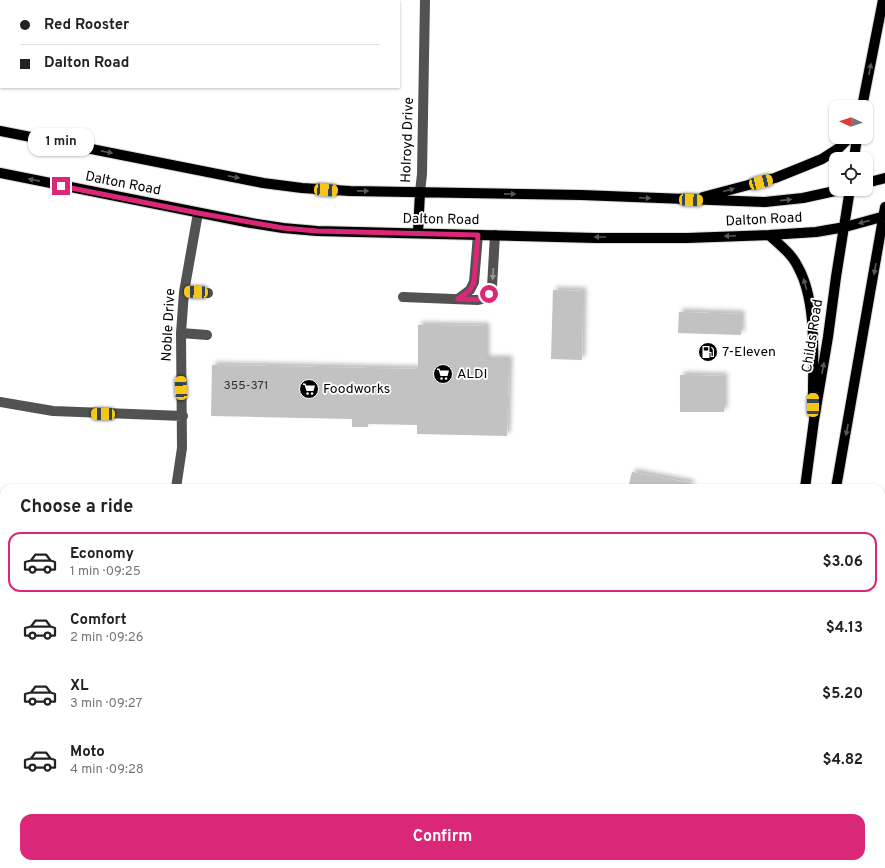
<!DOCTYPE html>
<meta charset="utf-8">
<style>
:root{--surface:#fff;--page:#f2f2f2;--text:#222;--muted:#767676;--line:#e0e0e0;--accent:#db2777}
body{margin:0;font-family:Overpass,sans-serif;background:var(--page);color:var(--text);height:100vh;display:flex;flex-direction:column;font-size:15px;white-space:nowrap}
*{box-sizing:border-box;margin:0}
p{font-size:13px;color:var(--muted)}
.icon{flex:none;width:22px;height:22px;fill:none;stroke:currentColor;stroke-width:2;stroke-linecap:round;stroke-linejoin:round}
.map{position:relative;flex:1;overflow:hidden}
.sheet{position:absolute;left:0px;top:484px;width:885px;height:384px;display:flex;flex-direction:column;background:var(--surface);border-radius:12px 12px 0 0;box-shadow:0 1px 3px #0004}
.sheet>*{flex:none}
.hud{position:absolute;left:0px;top:0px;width:400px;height:88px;box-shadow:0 1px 3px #0004;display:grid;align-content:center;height:88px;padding:0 20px;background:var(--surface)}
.needle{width:26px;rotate:273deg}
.fabs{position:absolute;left:829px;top:100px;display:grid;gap:8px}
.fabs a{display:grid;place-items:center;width:44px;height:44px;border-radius:8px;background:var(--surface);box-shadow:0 1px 3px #0004;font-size:20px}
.end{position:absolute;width:18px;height:18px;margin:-9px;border:5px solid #db2777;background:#fff;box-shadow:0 0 0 2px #fff}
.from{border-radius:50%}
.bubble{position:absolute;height:28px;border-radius:12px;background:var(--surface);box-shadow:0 1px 3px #0004;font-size:13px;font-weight:700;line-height:28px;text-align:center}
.car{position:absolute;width:12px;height:24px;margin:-12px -6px;border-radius:5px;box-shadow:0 0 3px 1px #0007;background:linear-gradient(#f5c518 24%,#345 0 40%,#f5c518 0 76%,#345 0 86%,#f5c518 0)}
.hud b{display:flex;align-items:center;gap:14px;height:38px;font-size:15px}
.hud b+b{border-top:1px solid var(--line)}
.hud i{width:10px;height:10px;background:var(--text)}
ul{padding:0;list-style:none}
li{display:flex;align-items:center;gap:12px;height:60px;margin:0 8px 6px;padding:0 12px;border:2px solid transparent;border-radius:12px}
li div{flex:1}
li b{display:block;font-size:15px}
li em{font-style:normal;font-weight:700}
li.selected{border-color:var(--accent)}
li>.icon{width:36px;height:36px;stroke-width:1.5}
h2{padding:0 20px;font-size:18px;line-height:48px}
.action{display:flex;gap:8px;margin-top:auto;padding:8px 20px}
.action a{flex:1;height:46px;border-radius:12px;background:var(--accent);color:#fff;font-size:16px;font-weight:700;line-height:46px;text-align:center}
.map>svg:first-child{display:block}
.building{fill:#c2c2c2;filter:url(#shadow)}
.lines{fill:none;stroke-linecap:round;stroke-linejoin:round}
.major-casing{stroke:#dbdbdb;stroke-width:12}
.minor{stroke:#525252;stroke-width:10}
.major{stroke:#000;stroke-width:10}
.oneway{fill:#595959}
.oneway2{fill:#979797}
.route{stroke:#db2777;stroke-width:5}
.labels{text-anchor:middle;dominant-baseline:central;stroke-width:3.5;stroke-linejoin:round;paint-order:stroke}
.number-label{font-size:12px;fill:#303030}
.street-label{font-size:14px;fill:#000;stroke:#fff}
.poi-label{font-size:14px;fill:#000;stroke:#fff;text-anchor:start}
</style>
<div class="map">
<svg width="885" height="868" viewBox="0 0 885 868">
<defs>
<filter id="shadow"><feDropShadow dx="3.5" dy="-3.5" stdDeviation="2" flood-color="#0004"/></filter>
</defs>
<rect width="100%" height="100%" fill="#fff"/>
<path class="building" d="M553,290L583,291L582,360L551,359Z
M679,312L741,314V335L678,333Z
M418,325L486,326V359H509L507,436L417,434V425L368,424V427H352V419L211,416L212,365L418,369Z
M680,375L724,376V412H680Z
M632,472L691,483L690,488H628Z"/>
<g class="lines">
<g class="major-casing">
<path id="major" d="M862,107L883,0
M0,131L263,183L302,188L350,191L581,195L765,202L803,198L844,189
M854,159L857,137
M0,173L251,223L283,228L317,231L596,238H687L769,235L816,232L845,227L885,216
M866,183L885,178
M703,197L775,178L800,168L822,159L839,148L850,137
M418,233L420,192
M769,235C779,244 792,254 798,267C817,301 813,356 813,394
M805,488L814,420L828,337L836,277L850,189
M836,488L885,207
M762,868L763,864"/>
</g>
<path class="minor" d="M420,192L422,174L425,0
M184,292L208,293
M403,297L478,300C486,298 489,295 492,287L495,235
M458,299L470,290L474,282L478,235
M181,333L207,335
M0,402L53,411L183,416
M176,488L182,448L181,333L184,292L198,213
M881,591L885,592
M0,618L4,619
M0,834H4
M298,868V864
M511,868L512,864"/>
<use href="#major" class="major"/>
</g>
<defs><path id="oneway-solid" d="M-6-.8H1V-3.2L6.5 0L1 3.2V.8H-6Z"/></defs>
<g class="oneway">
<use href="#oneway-solid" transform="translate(870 69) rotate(-79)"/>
<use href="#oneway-solid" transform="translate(107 152) rotate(11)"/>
<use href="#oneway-solid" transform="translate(234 177) rotate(11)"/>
<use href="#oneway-solid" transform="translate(34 180) rotate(-169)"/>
<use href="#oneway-solid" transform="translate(729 190) rotate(-15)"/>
<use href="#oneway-solid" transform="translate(363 191) rotate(1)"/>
<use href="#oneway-solid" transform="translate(510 194) rotate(1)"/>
<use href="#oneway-solid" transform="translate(645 198) rotate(2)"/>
<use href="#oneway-solid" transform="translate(786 200) rotate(-6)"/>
<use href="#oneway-solid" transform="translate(864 222) rotate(165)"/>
<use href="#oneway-solid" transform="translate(730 236) rotate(178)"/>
<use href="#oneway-solid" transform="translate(600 237) rotate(-180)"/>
<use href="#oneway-solid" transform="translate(875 269) rotate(100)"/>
<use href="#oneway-solid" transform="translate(805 284) rotate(-106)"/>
<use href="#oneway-solid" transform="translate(823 368) rotate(-80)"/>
<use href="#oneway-solid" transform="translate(847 430) rotate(101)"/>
</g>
<use class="oneway2" href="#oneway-solid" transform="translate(493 274) rotate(94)"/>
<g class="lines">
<path class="route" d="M61,186L198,213L283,228L317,231L478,235L474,282L470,290L458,299C469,299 480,302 489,294"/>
</g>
<defs>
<g id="fuel-disc" transform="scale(1)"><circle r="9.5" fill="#000" stroke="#fff"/><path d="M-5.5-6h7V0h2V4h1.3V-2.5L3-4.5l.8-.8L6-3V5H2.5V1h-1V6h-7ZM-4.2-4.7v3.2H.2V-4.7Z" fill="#fff"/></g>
<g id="supermarket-disc" transform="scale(1)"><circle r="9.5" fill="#000" stroke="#fff"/><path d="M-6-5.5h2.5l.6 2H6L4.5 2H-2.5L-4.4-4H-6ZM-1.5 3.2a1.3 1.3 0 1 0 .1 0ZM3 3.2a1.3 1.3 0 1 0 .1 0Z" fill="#fff"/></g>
</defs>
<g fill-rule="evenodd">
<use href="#fuel-disc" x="708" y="352"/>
<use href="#supermarket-disc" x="443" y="374"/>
<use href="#supermarket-disc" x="309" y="389"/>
</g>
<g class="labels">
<g class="number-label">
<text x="246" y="386">355-371</text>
</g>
<g class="street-label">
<text transform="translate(408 140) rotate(-88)">Holroyd Drive</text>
<text transform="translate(123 184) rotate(11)">Dalton Road</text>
<text transform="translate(441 220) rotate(1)">Dalton Road</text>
<text transform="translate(764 220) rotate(-3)">Dalton Road</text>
<text transform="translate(169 325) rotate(-87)">Noble Drive</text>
<text transform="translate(813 336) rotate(-81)">Childs Road</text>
</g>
<g class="poi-label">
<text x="722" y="352">7-Eleven</text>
<text x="457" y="374">ALDI</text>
<text x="323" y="389">Foodworks</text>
</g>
</g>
</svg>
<div class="fabs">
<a><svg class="needle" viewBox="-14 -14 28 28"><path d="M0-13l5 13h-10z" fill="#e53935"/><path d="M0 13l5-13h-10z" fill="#767676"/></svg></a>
<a><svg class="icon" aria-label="locate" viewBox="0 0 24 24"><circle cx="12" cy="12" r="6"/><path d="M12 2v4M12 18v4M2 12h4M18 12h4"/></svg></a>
</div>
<i class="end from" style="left:489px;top:294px"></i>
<i class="end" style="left:61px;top:186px"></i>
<div class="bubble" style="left:28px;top:128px;width:66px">1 min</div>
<i class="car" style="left:761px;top:182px;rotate:75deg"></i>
<i class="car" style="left:326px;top:190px;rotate:94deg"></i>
<i class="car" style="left:691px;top:200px;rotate:92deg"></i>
<i class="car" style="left:196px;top:292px;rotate:272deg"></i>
<i class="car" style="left:181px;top:388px;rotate:357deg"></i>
<i class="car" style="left:813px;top:405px;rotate:0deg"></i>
<i class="car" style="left:103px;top:414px;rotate:271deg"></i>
<div class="hud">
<b><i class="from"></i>Red Rooster</b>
<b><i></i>Dalton Road</b>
</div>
<section class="sheet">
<h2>Choose a ride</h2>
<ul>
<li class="selected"><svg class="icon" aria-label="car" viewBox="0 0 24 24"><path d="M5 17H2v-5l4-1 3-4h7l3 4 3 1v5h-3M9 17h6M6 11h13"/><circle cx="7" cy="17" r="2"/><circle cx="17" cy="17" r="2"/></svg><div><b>Economy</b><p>1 min · 09:25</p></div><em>$3.06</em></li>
<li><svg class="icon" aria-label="car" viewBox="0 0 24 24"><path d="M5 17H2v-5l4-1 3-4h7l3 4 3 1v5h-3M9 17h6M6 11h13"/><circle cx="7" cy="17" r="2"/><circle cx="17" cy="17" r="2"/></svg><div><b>Comfort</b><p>2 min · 09:26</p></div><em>$4.13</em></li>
<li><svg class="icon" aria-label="car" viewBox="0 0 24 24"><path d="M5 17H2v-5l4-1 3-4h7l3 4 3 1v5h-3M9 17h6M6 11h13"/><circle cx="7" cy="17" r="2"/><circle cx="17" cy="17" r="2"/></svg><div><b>XL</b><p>3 min · 09:27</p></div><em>$5.20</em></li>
<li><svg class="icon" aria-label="car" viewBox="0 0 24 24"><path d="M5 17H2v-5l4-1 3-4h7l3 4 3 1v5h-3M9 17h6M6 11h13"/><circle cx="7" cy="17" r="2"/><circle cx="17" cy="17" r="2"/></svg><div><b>Moto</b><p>4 min · 09:28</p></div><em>$4.82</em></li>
</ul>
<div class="action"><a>Confirm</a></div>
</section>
</div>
